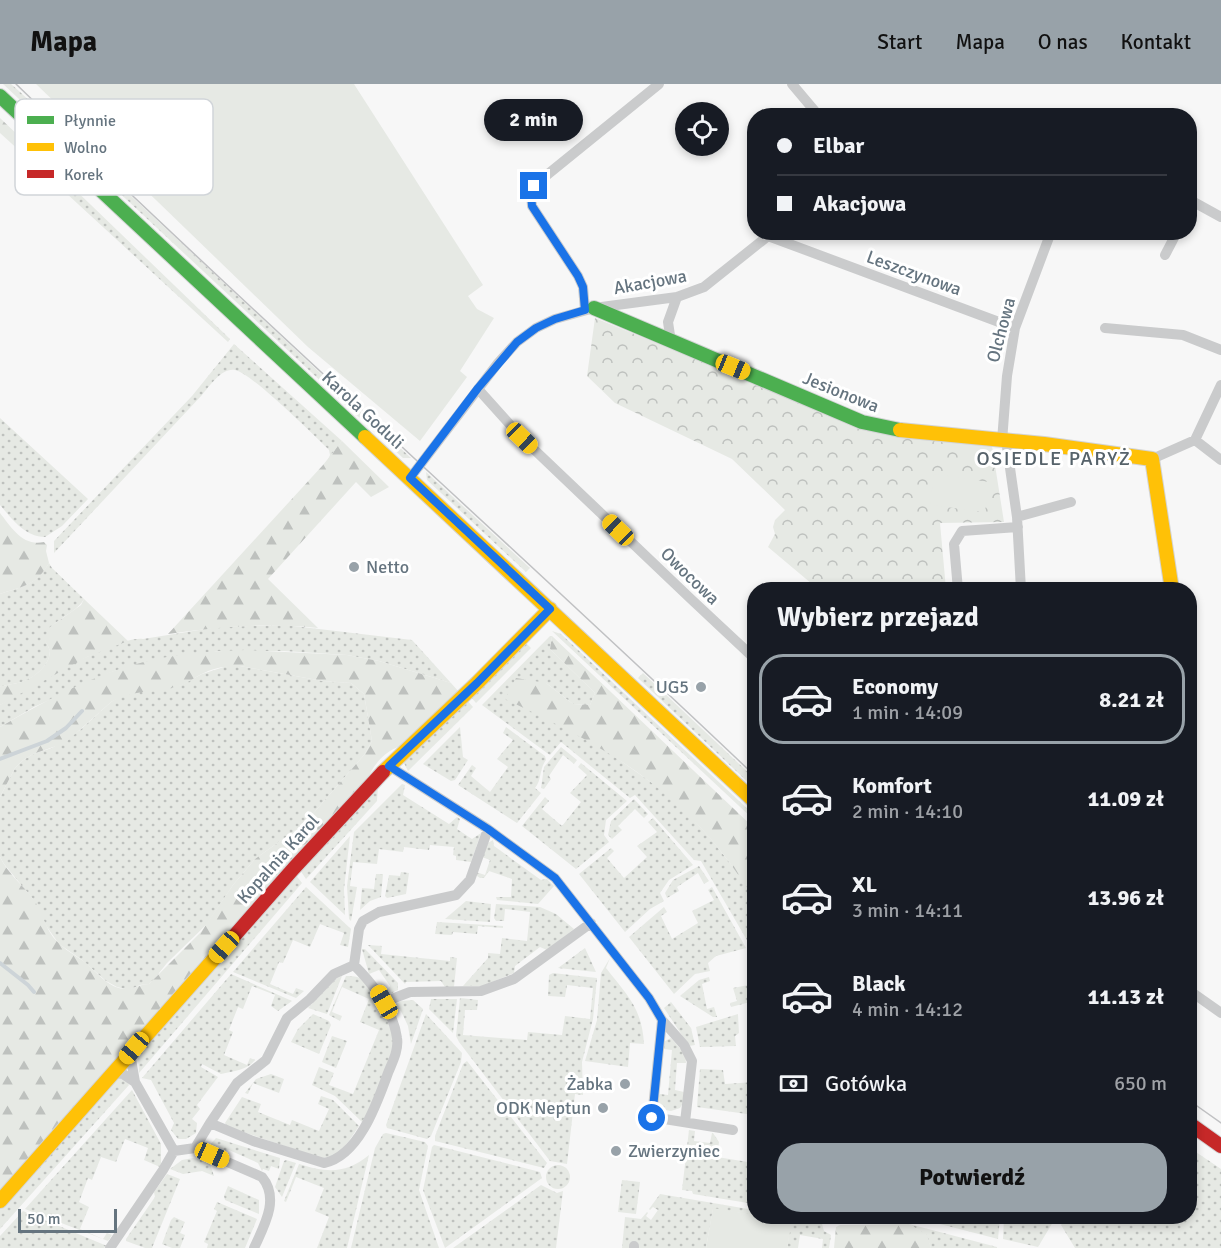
<!DOCTYPE html>
<html lang="pl">
<meta charset="utf-8">
<style>
:root{--surface:#171b24;--page:#242831;--text:#f1f3f6;--muted:#9ea1a6;--line:#363941;--accent:#98a2a9}
body{margin:0;font-family:Signika,sans-serif;background:var(--page);color:var(--text);height:100vh;display:flex;flex-direction:column;font-size:22px;white-space:nowrap}
*{box-sizing:border-box;margin:0}
p{font-size:20px;color:var(--muted)}
.icon{flex:none;width:33px;height:33px;fill:none;stroke:currentColor;stroke-width:2;stroke-linecap:round;stroke-linejoin:round}
.map{position:relative;flex:1;overflow:hidden}
.details{position:absolute;left:747px;top:498px;width:450px;height:642px;display:flex;flex-direction:column;background:var(--surface);border-radius:24px;box-shadow:0 3px 9px #0003}
.details>*{flex:none}
.guide{position:absolute;left:747px;top:24px;width:450px;height:132px;border-radius:24px;box-shadow:0 3px 9px #0003;display:grid;align-content:center;height:132px;padding:0 30px;background:var(--surface)}
.controls{position:absolute;left:675px;top:18px;display:grid;gap:12px}
.controls a{display:grid;place-items:center;width:54px;height:54px;border-radius:50%;background:var(--surface);box-shadow:0 3px 9px #0003;font-size:30px}
.scale{position:absolute;left:18px;bottom:15px;width:99px;box-sizing:border-box;padding-left:6px;border:3px solid #65747f;border-top:0;font-size:16px;line-height:21px;white-space:nowrap;color:#65747f;-webkit-text-stroke:4px #fff;paint-order:stroke}
.end{position:absolute;width:27px;height:27px;margin:-14px;border:8px solid #1a73e8;background:#fff;box-shadow:0 0 0 3px #fff}
.from{border-radius:50%}
.bubble{position:absolute;height:42px;border-radius:21px;background:var(--surface);box-shadow:0 3px 9px #0003;font-size:20px;font-weight:700;line-height:42px;text-align:center}
.car{position:absolute;width:18px;height:36px;margin:-18px -9px;border-radius:8px;box-shadow:0 0 4px 2px #0007;background:linear-gradient(#f5c518 24%,#345 0 40%,#f5c518 0 76%,#345 0 86%,#f5c518 0)}
.guide b{display:flex;align-items:center;gap:21px;height:57px;font-size:22px}
.guide b+b{border-top:2px solid var(--line)}
.guide i{width:15px;height:15px;background:var(--text)}
ul{padding:0;list-style:none}
li{display:flex;align-items:center;gap:18px;height:90px;margin:0 12px 9px;padding:0 18px;border:3px solid transparent;border-radius:24px}
li div{flex:1}
li b{display:block;font-size:22px}
li em{font-style:normal;font-weight:700}
li.selected{border-color:var(--accent)}
li>.icon{width:54px;height:54px;stroke-width:1.5}
h2{padding:0 30px;font-size:27px;line-height:72px}
.pay{display:flex;align-items:center;gap:15px;height:66px;padding:0 30px;font-size:22px}
.pay p{margin-inline-start:auto}
.button{display:flex;gap:12px;margin-top:auto;padding:12px 30px}
.button a{flex:1;height:69px;border-radius:24px;background:var(--accent);color:#111;font-size:24px;font-weight:700;line-height:69px;text-align:center}
header{display:flex;align-items:center;gap:36px;box-sizing:border-box;height:84px;padding:0 30px;background:var(--accent);color:#111}
header strong{font-size:28px}
nav{display:flex;gap:33px;margin-inline-start:auto;font-size:21px}
.map>svg:first-child{display:block}
.grass{fill:url(#grass-dots)}
.forest{fill:url(#forest-firs)}
.park{fill:url(#park-crowns)}
.garden{fill:#e6e9e4}
.lines{fill:none;stroke-linecap:round;stroke-linejoin:round}
.stream{stroke:#cdd4d8;stroke-width:4}
.fast-casing{stroke:#d3d4d5;stroke-width:16}
.slow-casing{stroke:#d3d4d5;stroke-width:16}
.jam-casing{stroke:#d3d4d5;stroke-width:16}
.street{stroke:#cacbcc;stroke-width:10}
.fast{stroke:#4caf50;stroke-width:14}
.slow{stroke:#ffc107;stroke-width:14}
.jam{stroke:#c62828;stroke-width:14}
.tram{stroke:#c0c1c3;stroke-width:1.5}
.route{stroke:#1a73e8;stroke-width:8}
.poi-dot{fill:#98a2a9;stroke:#fff;stroke-width:2}
.labels{text-anchor:middle;dominant-baseline:central;stroke-width:6;stroke-linejoin:round;paint-order:stroke}
.street-label{font-size:18px;fill:#65747f;stroke:#fff}
.poi-label{font-size:18px;fill:#65747f;stroke:#fff;text-anchor:end}
.neighbourhood-label{font-size:20px;letter-spacing:1.5px;fill:#56626a;stroke:#fff}
.key{fill:#fff;stroke:#d1d5d9;stroke-width:1.5}
.key-label{font-size:16px;fill:#65747f}
</style>
<header>
<strong>Mapa</strong>
<nav><a>Start</a><a>Mapa</a><a>O nas</a><a>Kontakt</a></nav>
</header>
<div class="map">
<svg width="1221" height="1164" viewBox="0 0 1221 1164">
<defs>
<pattern id="grass-dots" width="8" height="8" patternUnits="userSpaceOnUse" patternTransform="scale(1.5)"><rect width="8" height="8" fill="#e6e9e4"/><path d="M2 2h.1M6 6h.1" fill="none" stroke="#bec1be" stroke-width="1.8" stroke-linecap="round"/></pattern>
<pattern id="forest-firs" width="22" height="20" patternUnits="userSpaceOnUse" patternTransform="scale(1.5)"><rect width="22" height="20" fill="#e6e9e4"/><path d="M5 1l3.5 6h-7zM16 11l3.5 6h-7z" fill="#bec1be"/></pattern>
<pattern id="park-crowns" width="20" height="18" patternUnits="userSpaceOnUse" patternTransform="scale(1.5)"><rect width="20" height="18" fill="#e6e9e4"/><path d="M2 6a3 3 0 1 1 6 0M12 15a3 3 0 1 1 6 0" fill="none" stroke="#bec1be"/></pattern>
</defs>
<rect width="100%" height="100%" fill="#f7f7f7"/>
<path class="grass" d="M3,0H11L20,8L411,374H403Z
M63,94L230,255L228,258L66,109Z
M234,260L342,357L328,376L330,371L329,366C315,352 250,288 235,286C221,284 210,302 202,311L54,469V457L192,312Z
M0,334L88,415L62,442L45,453C25,453 12,435 0,421Z
M426,388L530,484L526,488L427,396Z
M49,479L52,484L84,515C75,532 44,537 46,559C58,573 38,592 25,597C17,600 8,600 0,603V510C23,502 35,502 49,479Z
M285,541L412,556L451,599L379,577L347,571L284,567H219L114,587L34,623L0,643V621C25,605 118,551 143,555L218,543Z
M552,547L561,550L754,731V736Z
M550,552H552L550,565L595,609L590,621L573,620L546,599L577,650L611,670L658,703L683,724L712,756L747,801L754,815V861L752,862L748,858L701,777L694,776L635,711L630,714L561,658L550,671L547,669L482,621Z
M525,558L531,564L476,619L470,612Z
M227,582H240L323,597L351,599L364,610L372,657L364,671L304,740L255,775L233,801L207,840L167,879L155,894L149,900L140,901L129,906L117,903L106,897L82,876L59,860L47,843L32,814L4,780L0,773V713L15,684L22,677L33,670L52,664L80,646L111,618L119,613L132,609L181,601L202,590Z
M643,589L754,694V704L638,594Z
M466,615L473,623L408,687L403,677Z
M460,643L463,673L468,676L455,696L451,697L423,680Z
M506,643L545,672L546,676C539,685 542,696 535,704L541,709L517,739L458,701L472,681L476,684L471,692L490,708L508,683L497,675L513,656L503,649Z
M561,663L577,676L574,680L563,671L549,692L551,695L544,705L541,704L544,683Z
M581,679L627,717L606,736L604,751L609,758L576,785L522,742L545,713L549,717L542,725L562,742L581,718L570,709L587,691L578,683Z
M402,700L405,701L403,711L449,740L457,733L460,735L457,745L472,755L481,749L471,778L456,776V772L453,771L454,763L430,761L429,766L404,763L403,768L379,765L377,780L353,778L350,802L357,803L351,837L349,835L347,802L354,748Z
M378,702L377,717L306,795L300,786Z
M634,715L648,730L644,734L635,725L618,742L622,746L612,755L608,751L611,737Z
M653,734L693,781L669,796L660,809L664,817L650,825L625,848L579,790L611,764L614,767L607,774L624,794L647,773L637,762L657,748L648,738Z
M350,752L344,805L345,831L310,798Z
M493,756L494,762L541,796L547,795L554,802L538,820L497,816L496,813H511L512,795L489,787L484,794H480L477,792L476,788L485,791L490,776L482,773L488,759Z
M699,782L709,797L704,800L698,789L677,803L679,807L667,814L665,809L673,796Z
M401,788L409,789L406,810L387,814L385,812L389,791L400,792Z
M295,790L302,799L139,989L138,970Z
M376,790H383L381,813L370,817L360,826L362,804L374,805Z
M306,803L351,845L348,863L340,861L344,849L320,840L310,863L293,856L283,879L279,878L270,900L293,910L296,904L304,907L296,914L233,888Z
M712,803L746,864L716,872L708,879L710,887L695,890L674,910L629,853L664,823L667,828L661,832L672,855L698,839L692,827L714,816L708,806Z
M466,817L491,820L490,838L445,835Z
M496,820L540,823L556,830L574,845L547,866L540,863L515,882L514,889L482,902H463L488,874V869L500,870L502,854L527,857L530,828L505,825L504,837H496L494,834Z
M437,838L503,842V844L478,842L477,850L453,848L452,851L435,850Z
M368,861L382,862L381,870L450,877V873L457,874L454,903H445L441,897L406,898L405,900Z
M585,864L596,888L558,884Z
M362,865H365L398,899V906L390,910L385,909L390,902L379,886L369,890Z
M610,874L606,884C627,911 642,924 644,960L630,959L628,983L585,977L597,936L601,889Z
M553,889L597,894L593,935L582,978L583,1011L575,1010L567,1080L550,1077L459,958L456,952L460,914L478,916L477,926H465L463,951L527,956L528,948L562,951L565,932L590,935L593,904L567,901L565,913L548,912L549,891Z
M231,890L292,917L278,927L271,922L275,911L252,902L243,925L238,923L229,946L233,948L224,971L247,981L250,974L255,976C248,986 233,987 221,990L202,980L201,983L218,993L197,1021L200,1025L192,1035L197,1039L196,1049L186,1055H178L171,1046L174,1039L151,996L142,994Z
M342,892L327,930L308,924L337,894Z
M346,892C352,892 358,892 363,896C373,905 392,942 393,954C394,971 372,1024 362,1038L335,1012L312,1001L319,983L334,989L329,1001L353,1010L379,946L360,938L369,915L342,903L332,928L342,932L340,937L329,931Z
M709,893L710,897L702,900L707,925L714,923L717,933H713L680,912L699,896Z
M754,900V917L731,923L730,919L737,917L733,904Z
M431,915H457L453,949L429,925Z
M413,916L423,925L411,960L408,942L400,925H391L392,922L401,917Z
M671,918L691,944L695,961L689,962L664,924Z
M313,930L329,937L331,941L319,970L291,958L298,945Z
M426,930L462,969L461,978L431,1052L427,1055L387,1044L386,1041Z
M738,930L739,949L735,952L736,962L700,963L696,943Z
M332,952L347,957L336,984L322,978Z
M671,954L685,970L686,979H677L675,1006L684,1008L683,1019L680,1024L671,1027L659,1025L657,1015L660,1010L668,1011L672,966L664,965L663,958Z
M467,977L547,1079L544,1084L435,1057V1052L463,980Z
M700,985L723,986L725,1000L754,998V1031L697,1023Z
M271,990L284,995L279,1009L253,999L248,1010L245,1009L256,995Z
M116,994L126,995L129,1001L0,1145V1123Z
M132,1006L161,1060V1080L160,1083L144,1076L148,1064L125,1055L116,1078L101,1073L92,1096L88,1094L79,1118L89,1123L80,1145L103,1155L107,1149L112,1151L108,1157L25,1125Z
M321,1012L333,1016L359,1042C349,1056 341,1074 321,1074L228,1043L225,1039L242,1013L261,1020L258,1028L290,1041L292,1036L319,1047L329,1025L318,1020Z
M689,1046L695,1047L694,1057L710,1059L712,1049H713L719,1058L717,1073L754,1079V1120L693,1110L692,1107L682,1106Z
M386,1049L425,1058L428,1062L419,1106L439,1164H351L375,1064L383,1050Z
M216,1054L280,1074L279,1085L271,1082L269,1087L263,1085L262,1087L258,1079L229,1066L220,1070L210,1067L208,1063Z
M434,1061L540,1088L542,1094L445,1164L423,1106L432,1063Z
M1190,1064L1221,1085V1164H1075L1061,1141L1067,1133L1190,1132Z
M369,1071L347,1164H317L329,1133L315,1127L324,1104L296,1093L286,1118L284,1117L299,1080C327,1089 346,1090 369,1071Z
M193,1074L209,1077L214,1092L202,1087L183,1090L170,1085L182,1076Z
M286,1076L296,1079L282,1113L275,1103L284,1077Z
M546 1093a12 12 0 1 1 24 0a12 12 0 1 1-24 0Z
M167,1090L180,1095L152,1164H145L126,1157V1155L155,1113L154,1108Z
M622,1096L640,1098L636,1130L618,1128Z
M541,1101L557,1109L563,1107L556,1164H453Z
M228,1102L259,1116V1130L225,1116L224,1112Z
M660,1110L754,1126V1131L713,1125L706,1164H622L625,1133L641,1135L647,1128L648,1129L646,1132L651,1136L658,1126L653,1123L650,1126L649,1125Z
M217,1118L257,1135L245,1164H207L208,1160L204,1158L217,1127L214,1125Z
M23,1127L107,1162L104,1164H0V1152Z
M174,1133L185,1138L180,1149L185,1151L180,1164H172L162,1160L171,1136Z
M762,1133H797L821,1136L824,1147L831,1151L829,1164H822L823,1155L800,1151L798,1164H787L791,1137Z
M937,1133H1000L998,1155L940,1140Z
M1004,1133V1132L1056,1133L1038,1163L1003,1155Z
M909,1140L997,1163V1164H931L926,1151Z"/>
<path class="forest" d="M0,34L63,94L66,109L0,49Z
M342,357L389,403L371,413L356,398L268,495L318,544C268,539 219,542 168,550L323,381Z
M0,429C11,443 23,463 44,458L47,461L46,467L49,479C36,502 23,502 0,510Z
M84,515L128,557L87,573L0,621V603C8,600 17,600 24,597C38,592 58,573 46,559L45,553L50,543L81,521Z
M552,552L754,744V815C745,799 734,785 723,770C663,693 591,656 505,615L516,594L546,599L573,620L590,621L595,609L550,565Z
M245,566L347,571L379,577L451,599L459,608L406,660C387,665 372,680 367,698L0,1113V773C8,790 23,801 34,816C42,828 45,842 53,853C61,863 71,869 82,876C96,886 107,905 127,905C133,905 141,900 149,900L201,848L233,801L255,775L304,740L364,671L372,657L364,610L351,599L323,597L240,582C228,582 215,583 204,589C195,593 188,599 179,602C155,608 132,606 111,618L65,659L33,670L22,677L15,684L0,713V643C47,616 99,587 153,576C183,569 215,567 245,566Z
M909,1140L927,1151L931,1164H834L836,1143L840,1141Z"/>
<path class="park" d="M595,234L873,347L992,362L1004,438L940,439L946,505H818L768,463L775,450L773,443L775,436L785,426L732,375L615,319L587,292Z"/>
<path class="garden" d="M36,0H354L483,201L468,212L477,225L494,234L460,287L467,293L420,357L308,263Z
M934,390L989,398L985,428L930,421Z
M713,1124L792,1137L787,1164H706Z"/>
<g class="lines">
<path class="stream" d="M0,675L47,657L66,644L82,627
M0,879L28,901L34,908"/>
<g class="fast-casing">
<path id="fast" d="M0,12L365,353
M594,224L862,338L900,346"/>
</g>
<g class="slow-casing">
<path id="slow" d="M900,346L1044,360L1152,375L1172,506
M365,353L754,717
M383,688L477,599L550,525
M0,1117L228,859"/>
</g>
<g class="jam-casing">
<path id="jam" d="M228,859L294,784L383,688
M1190,1040L1221,1062"/>
</g>
<path class="street" d="M792,0L819,32
M1190,116L1221,133
M768,152L1015,244
M1165,171L1177,148
M585,226L583,203L578,192L532,122L531,110L537,99L659,0
M1105,244L1183,251L1221,266
M671,258L668,238L677,213
M478,305L522,354L692,516L754,574
M1006,356L1017,433L1021,506
M1195,356L1221,376
M1002,357L1007,292L1015,244L1051,148
M1152,375L1195,356L1221,301
M410,394L498,279L517,258L536,244L555,235L594,224L677,213L704,203L773,148
M1017,433L1071,418
M958,506L954,460L962,447L1018,443
M389,682L488,745L555,794L649,914L662,936L652,1033L733,1046
M354,881L359,845L363,837L379,828L456,811L470,796L488,745
M1190,907L1221,929
M384,918L410,908L481,907L514,895L591,839
M662,936L684,961L692,977L685,1038
M113,989L123,990L135,998L131,975L133,967
M135,998L174,1067L195,1064L262,1093C280,1115 264,1142 254,1164
M210,1039L237,999L266,976L287,934L310,915L334,890L354,881
M195,1064L210,1039L253,1057L324,1079C359,1072 377,1019 388,989C392,979 399,966 397,954C393,925 374,901 354,881
M110,1164L163,1086L174,1067
M634,1164V1162"/>
<use href="#fast" class="fast"/>
<use href="#slow" class="slow"/>
<use href="#jam" class="jam"/>
<path class="tram" d="M16,0C258,235 510,459 754,691
M1190,1017L1221,1039"/>
</g>
<g class="lines">
<path class="route" d="M534,102L531,110L532,122L578,192L583,203L585,226L555,235L536,244L517,258L478,304L410,394L550,525L477,599L389,682L488,745L555,794L649,914L662,936L652,1034"/>
</g>
<g class="poi-dot">
<circle cx="354" cy="483" r="6"/>
<circle cx="701" cy="603" r="6"/>
<circle cx="625" cy="1000" r="6"/>
<circle cx="603" cy="1024" r="6"/>
<circle cx="616" cy="1067" r="6"/>
</g>
<g class="labels">
<g class="street-label">
<text transform="translate(914 189) rotate(20)">Leszczynowa</text>
<text transform="translate(650 198) rotate(-10)">Akacjowa</text>
<text transform="translate(1001 246) rotate(-75)">Olchowa</text>
<text transform="translate(841 308) rotate(22)">Jesionowa</text>
<text transform="translate(363 326) rotate(43)">Karola Goduli</text>
<text transform="translate(690 492) rotate(44)">Owocowa</text>
<text transform="translate(278 775) rotate(-48)">Kopalnia Karol</text>
</g>
<g class="poi-label">
<text x="366" y="483" text-anchor="start">Netto</text>
<text x="689" y="603">UG5</text>
<text x="613" y="1000">Żabka</text>
<text x="591" y="1024">ODK Neptun</text>
<text x="628" y="1067" text-anchor="start">Zwierzyniec</text>
</g>
<g class="neighbourhood-label">
<text x="1054" y="374">OSIEDLE PARYŻ</text>
</g>
</g>
<rect x="15" y="15" width="198" height="96" rx="9" class="key"/>
<rect x="27" y="32" width="27" height="8" fill="#4caf50"/>
<rect x="27" y="59" width="27" height="8" fill="#ffc107"/>
<rect x="27" y="86" width="27" height="8" fill="#c62828"/>
<g class="key-label">
<text x="64" y="42">Płynnie</text>
<text x="64" y="69">Wolno</text>
<text x="64" y="96">Korek</text>
</g>
</svg>
<div class="controls">
<a><svg class="icon" aria-label="locate" viewBox="0 0 24 24"><circle cx="12" cy="12" r="6"/><path d="M12 2v4M12 18v4M2 12h4M18 12h4"/></svg></a>
</div>
<div class="scale">50 m</div>
<i class="end from" style="left:652px;top:1034px"></i>
<i class="end" style="left:534px;top:102px"></i>
<div class="bubble" style="left:484px;top:15px;width:99px">2 min</div>
<i class="car" style="left:733px;top:283px;rotate:112deg"></i>
<i class="car" style="left:522px;top:354px;rotate:134deg"></i>
<i class="car" style="left:618px;top:446px;rotate:314deg"></i>
<i class="car" style="left:224px;top:863px;rotate:222deg"></i>
<i class="car" style="left:384px;top:918px;rotate:330deg"></i>
<i class="car" style="left:134px;top:964px;rotate:220deg"></i>
<i class="car" style="left:212px;top:1071px;rotate:114deg"></i>
<div class="guide">
<b><i class="from"></i>Elbar</b>
<b><i></i>Akacjowa</b>
</div>
<section class="details">
<h2>Wybierz przejazd</h2>
<ul>
<li class="selected"><svg class="icon" aria-label="car" viewBox="0 0 24 24"><path d="M5 17H2v-5l4-1 3-4h7l3 4 3 1v5h-3M9 17h6M6 11h13"/><circle cx="7" cy="17" r="2"/><circle cx="17" cy="17" r="2"/></svg><div><b>Economy</b><p>1 min · 14:09</p></div><em>8.21 zł</em></li>
<li><svg class="icon" aria-label="car" viewBox="0 0 24 24"><path d="M5 17H2v-5l4-1 3-4h7l3 4 3 1v5h-3M9 17h6M6 11h13"/><circle cx="7" cy="17" r="2"/><circle cx="17" cy="17" r="2"/></svg><div><b>Komfort</b><p>2 min · 14:10</p></div><em>11.09 zł</em></li>
<li><svg class="icon" aria-label="car" viewBox="0 0 24 24"><path d="M5 17H2v-5l4-1 3-4h7l3 4 3 1v5h-3M9 17h6M6 11h13"/><circle cx="7" cy="17" r="2"/><circle cx="17" cy="17" r="2"/></svg><div><b>XL</b><p>3 min · 14:11</p></div><em>13.96 zł</em></li>
<li><svg class="icon" aria-label="car" viewBox="0 0 24 24"><path d="M5 17H2v-5l4-1 3-4h7l3 4 3 1v5h-3M9 17h6M6 11h13"/><circle cx="7" cy="17" r="2"/><circle cx="17" cy="17" r="2"/></svg><div><b>Black</b><p>4 min · 14:12</p></div><em>11.13 zł</em></li>
</ul>
<div class="pay"><svg class="icon" aria-label="cash" viewBox="0 0 24 24"><path d="M3 7h18v10H3z"/><circle cx="12" cy="12" r="2"/></svg>Gotówka<p>650 m</p></div>
<div class="button"><a>Potwierdź</a></div>
</section>
</div>
